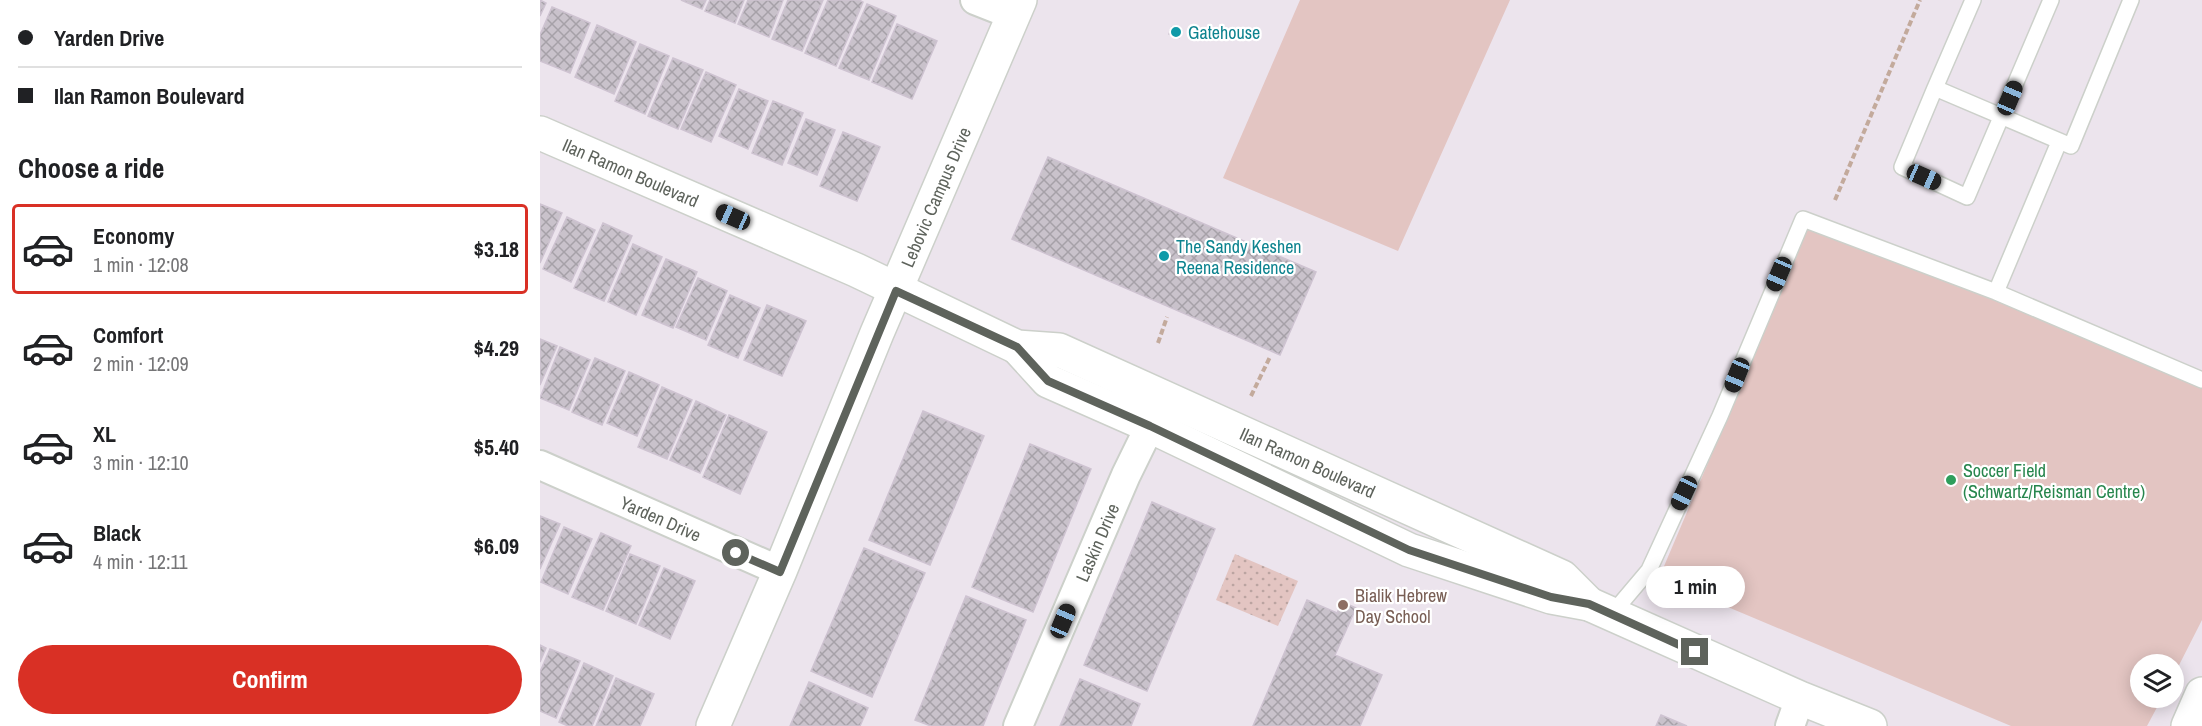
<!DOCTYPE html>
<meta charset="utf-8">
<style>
:root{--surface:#fff;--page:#f6f6f6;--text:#202124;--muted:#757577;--line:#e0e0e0;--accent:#d93025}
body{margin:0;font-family:"Archivo Narrow",sans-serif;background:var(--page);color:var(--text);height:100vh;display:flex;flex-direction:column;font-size:22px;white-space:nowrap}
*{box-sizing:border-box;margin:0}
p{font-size:20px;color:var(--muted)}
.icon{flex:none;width:33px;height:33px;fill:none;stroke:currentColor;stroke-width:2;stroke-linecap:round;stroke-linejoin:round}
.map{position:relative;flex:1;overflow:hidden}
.sheet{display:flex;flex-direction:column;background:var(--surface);width:540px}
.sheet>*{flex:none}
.banner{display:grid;align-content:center;height:132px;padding:0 18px;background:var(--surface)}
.controls{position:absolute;left:1590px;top:654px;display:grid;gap:12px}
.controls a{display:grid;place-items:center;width:54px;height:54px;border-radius:50%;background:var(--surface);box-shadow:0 3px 15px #0003;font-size:30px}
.end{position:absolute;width:27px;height:27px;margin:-14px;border:8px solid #5e635c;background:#fff;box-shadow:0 0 0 3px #fff}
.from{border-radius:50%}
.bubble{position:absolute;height:42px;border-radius:21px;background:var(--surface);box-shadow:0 3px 15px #0003;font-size:20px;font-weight:700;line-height:42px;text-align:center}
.car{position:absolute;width:18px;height:36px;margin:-18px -9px;border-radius:8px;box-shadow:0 0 4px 2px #0007;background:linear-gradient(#222 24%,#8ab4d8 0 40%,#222 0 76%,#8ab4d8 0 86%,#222 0)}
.banner b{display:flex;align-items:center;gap:21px;height:57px;font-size:22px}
.banner b+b{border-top:2px solid var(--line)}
.banner i{width:15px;height:15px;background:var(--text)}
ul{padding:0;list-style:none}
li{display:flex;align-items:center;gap:18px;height:90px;margin:0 12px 9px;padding:0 6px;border:3px solid transparent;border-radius:6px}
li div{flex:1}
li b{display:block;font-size:22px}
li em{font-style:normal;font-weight:700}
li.current{border-color:var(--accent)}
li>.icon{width:54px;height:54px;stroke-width:1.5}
h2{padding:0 18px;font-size:27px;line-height:72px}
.button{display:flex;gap:12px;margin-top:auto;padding:12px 18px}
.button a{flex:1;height:69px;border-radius:36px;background:var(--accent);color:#fff;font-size:24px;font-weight:700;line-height:69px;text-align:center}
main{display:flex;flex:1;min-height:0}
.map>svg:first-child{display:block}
.park{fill:url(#park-dots)}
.pitch{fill:#e3c5c2}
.building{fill:url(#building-cross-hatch);stroke:#cec3d1;stroke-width:1.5}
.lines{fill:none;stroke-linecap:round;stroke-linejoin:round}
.service-casing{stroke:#ccd0ca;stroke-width:18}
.minor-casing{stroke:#ccd0ca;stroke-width:32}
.tertiary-casing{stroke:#ccd0ca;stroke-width:36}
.path{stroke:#c3aa9c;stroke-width:4;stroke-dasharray:6 3;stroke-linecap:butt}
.service{stroke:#fff;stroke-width:15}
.minor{stroke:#fff;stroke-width:28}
.tertiary{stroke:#fff;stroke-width:33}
.route{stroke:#5e635c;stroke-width:8}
.culture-dot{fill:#0f9aa8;stroke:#fff;stroke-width:2}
.leisure-dot{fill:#2e9e5b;stroke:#fff;stroke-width:2}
.education-dot{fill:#8d6e63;stroke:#fff;stroke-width:2}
.labels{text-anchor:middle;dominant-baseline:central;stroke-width:4.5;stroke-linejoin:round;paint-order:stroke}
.culture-label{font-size:18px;fill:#0d838f;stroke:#fff;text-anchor:start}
.street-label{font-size:18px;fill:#5e635c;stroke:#fff}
.leisure-label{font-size:18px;fill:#27864d;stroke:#fff;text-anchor:start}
.education-label{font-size:18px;fill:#785e54;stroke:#fff;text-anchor:start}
</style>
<main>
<section class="sheet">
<div class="banner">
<b><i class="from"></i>Yarden Drive</b>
<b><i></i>Ilan Ramon Boulevard</b>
</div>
<h2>Choose a ride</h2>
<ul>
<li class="current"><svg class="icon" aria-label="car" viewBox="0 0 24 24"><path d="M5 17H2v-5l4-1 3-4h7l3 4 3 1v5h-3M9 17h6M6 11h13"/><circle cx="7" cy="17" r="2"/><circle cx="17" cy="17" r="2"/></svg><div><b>Economy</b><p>1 min · 12:08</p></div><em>$3.18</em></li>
<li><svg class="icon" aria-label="car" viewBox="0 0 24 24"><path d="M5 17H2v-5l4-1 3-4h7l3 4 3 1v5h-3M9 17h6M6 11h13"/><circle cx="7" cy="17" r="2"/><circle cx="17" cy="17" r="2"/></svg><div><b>Comfort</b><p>2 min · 12:09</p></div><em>$4.29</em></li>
<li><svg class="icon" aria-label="car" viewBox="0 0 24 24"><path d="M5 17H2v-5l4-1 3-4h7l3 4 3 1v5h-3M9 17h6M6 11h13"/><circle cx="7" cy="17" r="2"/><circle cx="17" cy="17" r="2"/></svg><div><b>XL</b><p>3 min · 12:10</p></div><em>$5.40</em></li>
<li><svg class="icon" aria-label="car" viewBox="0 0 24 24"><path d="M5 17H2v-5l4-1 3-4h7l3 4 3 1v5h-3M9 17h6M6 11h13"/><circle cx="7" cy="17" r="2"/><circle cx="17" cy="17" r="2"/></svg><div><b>Black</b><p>4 min · 12:11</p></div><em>$6.09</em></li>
</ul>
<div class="button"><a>Confirm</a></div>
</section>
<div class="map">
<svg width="1662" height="726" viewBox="0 0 1662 726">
<defs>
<pattern id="park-dots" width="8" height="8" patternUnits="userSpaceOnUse" patternTransform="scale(1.5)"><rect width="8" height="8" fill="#e3c5c2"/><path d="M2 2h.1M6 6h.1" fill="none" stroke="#bba4a1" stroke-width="1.8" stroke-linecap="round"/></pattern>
<pattern id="building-cross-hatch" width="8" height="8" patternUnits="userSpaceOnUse" patternTransform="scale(1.5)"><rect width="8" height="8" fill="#c9c2cb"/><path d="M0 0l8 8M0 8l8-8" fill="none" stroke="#a6a1a8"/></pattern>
</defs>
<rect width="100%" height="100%" fill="#ece4ed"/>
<path class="park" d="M695,554L758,581L738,626L676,600Z"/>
<path class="pitch" d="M760,0H970L858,251L683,178Z
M1269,225L1662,383V620L1634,675V664H1600V698H1622L1607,726H1471L1119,578Z"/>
<path class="building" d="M0,0L6,3L0,16Z
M141,0H166L162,9Z
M170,0H204L195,23L165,11Z
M208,0H243L229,37L198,24Z
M248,0H283L262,51L232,39Z
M288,0H319L323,2L296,66L265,53Z
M327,4L356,16L329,80L299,68Z
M12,7L50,23L30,73L0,61V35Z
M357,24L397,41L372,99L332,82Z
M57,25L96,42L74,94L35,77Z
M632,27L642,31L639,38L629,34Z
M100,44L129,56L105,114L75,101Z
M133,58L163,70L138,129L108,116Z
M166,72L196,85L171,142L141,129Z
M199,89L228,101L208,149L179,136Z
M233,101L263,113L242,165L212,153Z
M266,119L295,130L277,175L248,163Z
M303,132L340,147L317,201L280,186Z
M508,157L776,272L740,355L472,239Z
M0,204L22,213L0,263Z
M27,217L55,230L31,282L3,269Z
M63,223L92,236L64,301L34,288Z
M93,244L122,257L96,315L68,302Z
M126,259L157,272L133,328L102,315Z
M158,278L187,291L166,340L136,327Z
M190,295L220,308L198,358L168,345Z
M227,305L266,321L242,376L204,360Z
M0,339L17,346L0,385Z
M20,347L50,360L29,410L0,398Z
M55,358L85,371L62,425L32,412Z
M89,372L119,385L97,436L67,423Z
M122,387L152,400L127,459L98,447Z
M156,401L186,415L160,473L130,460Z
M383,411L444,436L390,565L329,540Z
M189,415L227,432L200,494L163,477Z
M490,444L551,469L493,612L432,587Z
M612,502L675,529L607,691L544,665Z
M0,516L20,524L0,569Z
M24,527L52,539L28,594L1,582Z
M61,533L91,546L63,610L32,597Z
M324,548L385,573L332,697L271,671Z
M90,554L120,566L96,624L66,611Z
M124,568L155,581L130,639L99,625Z
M426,596L486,620L443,726H391L375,720Z
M767,600L797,613L802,602L816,608L795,655L842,675L820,726H713Z
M0,645L6,648L0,662Z
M10,649L40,661L16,718L0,711V672Z
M44,663L73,676L52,726H28L19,722Z
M76,678L114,694L100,726H56Z
M540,679L600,704L591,726H520Z
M269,682L328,708L320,726H250Z
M1121,715L1147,726H1116Z"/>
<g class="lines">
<g class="service-casing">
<path id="service" d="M1433,0L1395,88L1531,146L1591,0
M1395,88L1362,167L1427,197L1511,0
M1456,292L1519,142
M1071,615L1109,570L1180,416L1263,219L1456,292L1662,380"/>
</g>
<g class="minor-casing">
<g id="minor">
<path d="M435,0L473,15"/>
<path id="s1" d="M0,465L240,571"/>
<path id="s2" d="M478,726L586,475L610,426"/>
<path d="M1250,726L1260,698"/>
</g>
</g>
<g class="tertiary-casing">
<g id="tertiary">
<path id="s3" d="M0,133L316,270L477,347L519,350L1022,577L1049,604"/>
<path d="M477,347L508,381L610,426L869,550L1011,597L1049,604L1260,698L1330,726"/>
<path id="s4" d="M173,726L240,571L337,333L480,0"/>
<path d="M1648,726L1662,694"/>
</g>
</g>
<path class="path" d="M1295,200L1380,0
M618,343L627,317
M711,396L730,357"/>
<use href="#service" class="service"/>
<use href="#minor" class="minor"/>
<use href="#tertiary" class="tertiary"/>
</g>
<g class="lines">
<path class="route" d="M196,553L240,572L356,291L477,347L508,381L610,426L869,550L1011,597L1049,604L1155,652"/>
</g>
<g class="culture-dot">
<circle cx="636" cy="32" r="6"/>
<circle cx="624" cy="256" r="6"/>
</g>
<circle class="leisure-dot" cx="1411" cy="480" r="6"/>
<circle class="education-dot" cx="803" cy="605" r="6"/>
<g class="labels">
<g class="culture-label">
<text x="648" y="32">Gatehouse</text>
<text x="636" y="246">The Sandy Keshen<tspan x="636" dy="21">Reena Residence</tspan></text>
</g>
<g class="street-label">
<text stroke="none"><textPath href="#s3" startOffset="99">Ilan Ramon Boulevard</textPath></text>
<text stroke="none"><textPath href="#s4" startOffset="574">Lebovic Campus Drive</textPath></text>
<text stroke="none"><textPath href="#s3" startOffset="838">Ilan Ramon Boulevard</textPath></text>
<text stroke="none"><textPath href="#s1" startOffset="132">Yarden Drive</textPath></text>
<text stroke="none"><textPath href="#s2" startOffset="200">Laskin Drive</textPath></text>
</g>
<g class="leisure-label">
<text x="1423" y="470">Soccer Field<tspan x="1423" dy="21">(Schwartz/Reisman Centre)</tspan></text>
</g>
<g class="education-label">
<text x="815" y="595">Bialik Hebrew<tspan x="815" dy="21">Day School</tspan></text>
</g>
</g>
</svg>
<div class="controls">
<a><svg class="icon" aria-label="layers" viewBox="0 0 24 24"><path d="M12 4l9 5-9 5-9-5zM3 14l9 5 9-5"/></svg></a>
</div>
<i class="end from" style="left:196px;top:553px"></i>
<i class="end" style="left:1155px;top:652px"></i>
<div class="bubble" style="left:1106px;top:566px;width:99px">1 min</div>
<i class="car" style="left:1470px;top:98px;rotate:23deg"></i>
<i class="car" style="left:1384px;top:177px;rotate:114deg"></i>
<i class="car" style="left:193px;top:217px;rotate:294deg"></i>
<i class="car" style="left:1239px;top:274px;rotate:203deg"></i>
<i class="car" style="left:1197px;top:375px;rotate:202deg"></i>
<i class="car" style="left:1144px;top:493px;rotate:205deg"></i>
<i class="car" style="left:523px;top:621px;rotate:23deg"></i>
</div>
</main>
